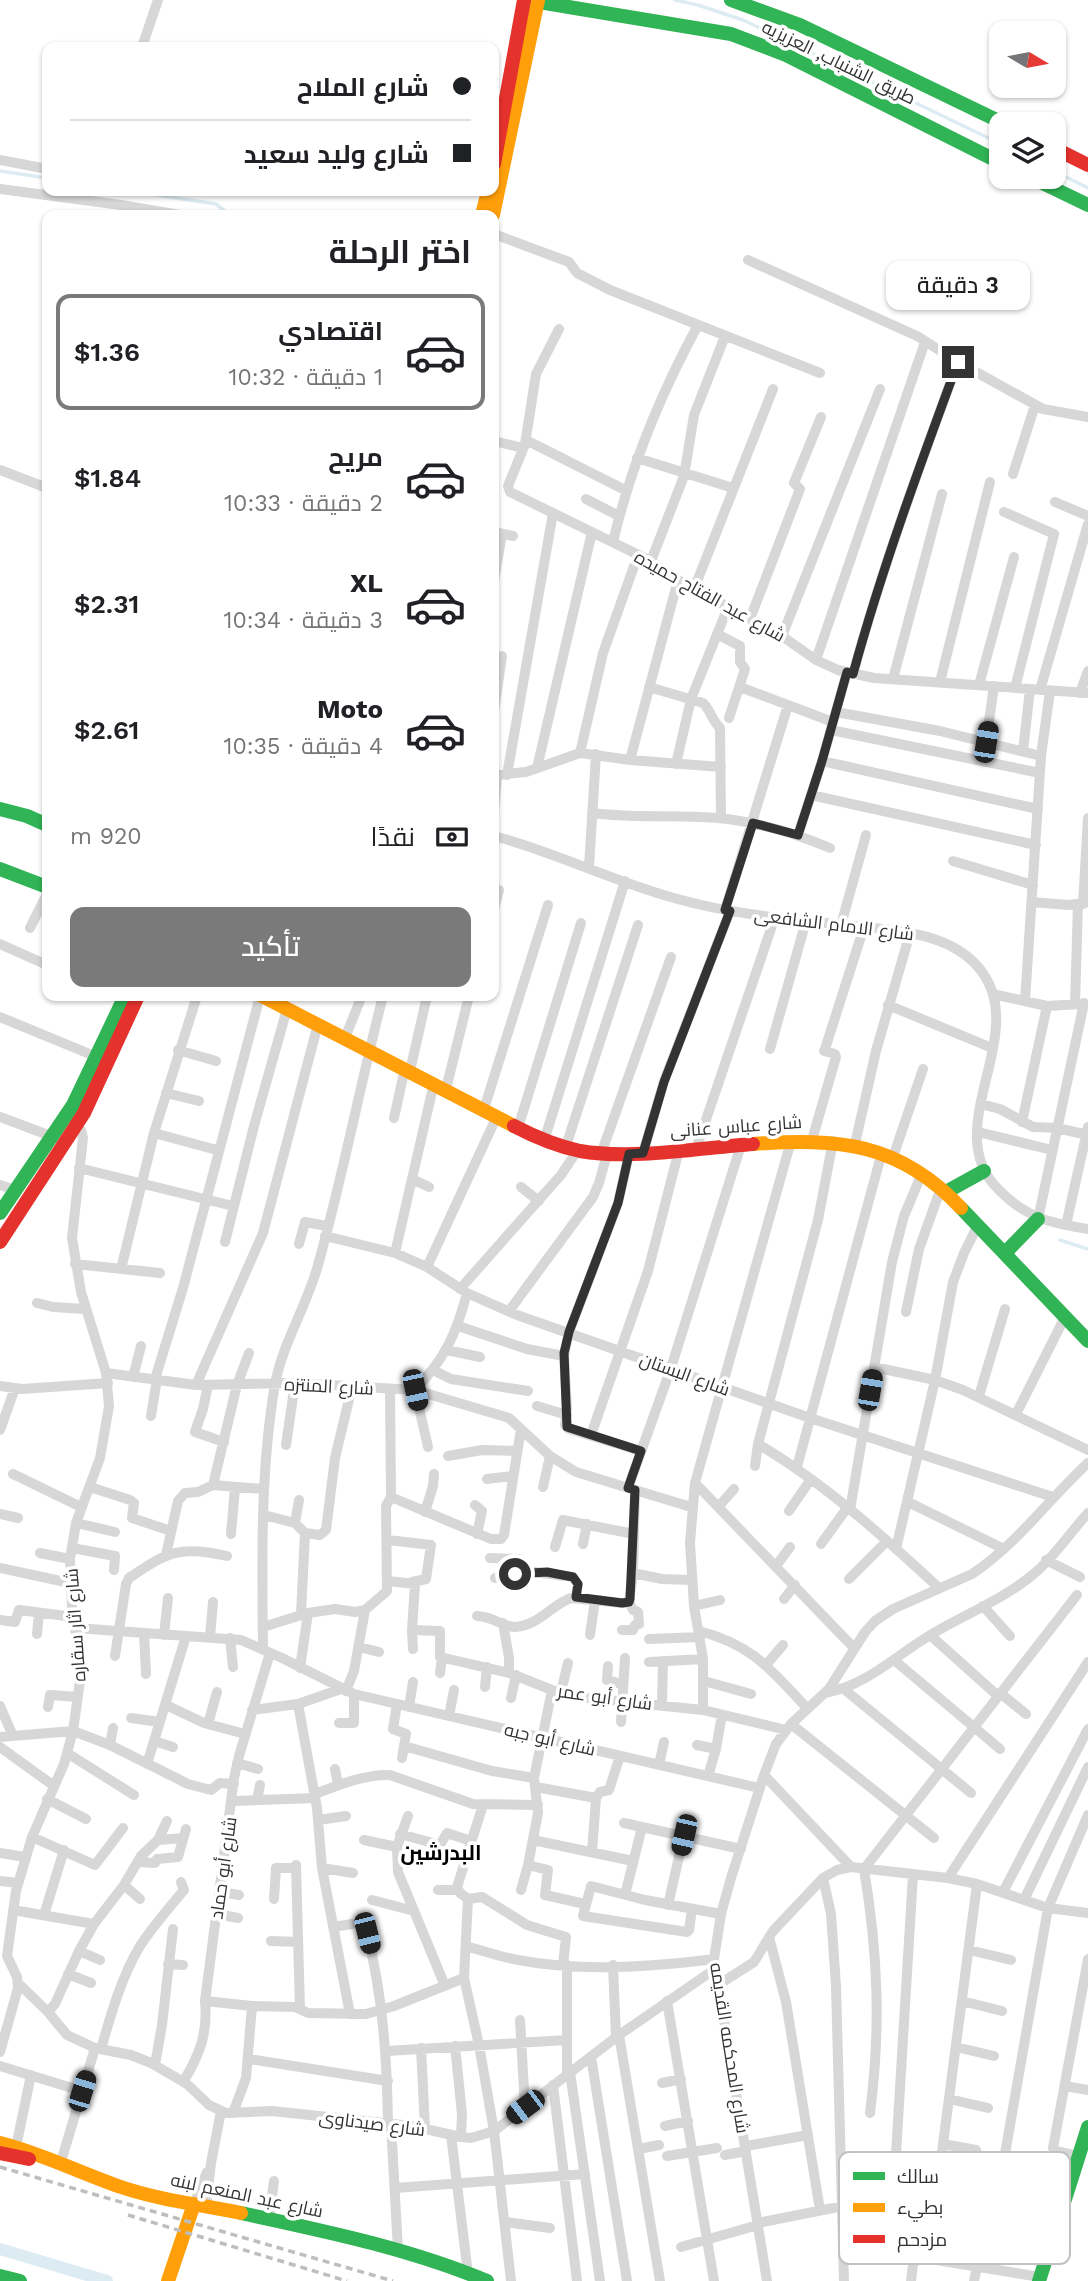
<!DOCTYPE html>
<html lang="ar">
<meta charset="utf-8">
<style>
:root{--surface:#fff;--page:#f2f2f2;--text:#202124;--muted:#757577;--line:#e0e0e0;--accent:#7a7a7a}
body{margin:0;font-family:"Work Sans",Cairo,sans-serif;background:var(--page);color:var(--text);direction:rtl;height:100vh;display:flex;flex-direction:column;font-size:26px;white-space:nowrap}
*{box-sizing:border-box;margin:0}
p{font-size:23px;color:var(--muted)}
.icon{flex:none;width:38px;height:38px;fill:none;stroke:currentColor;stroke-width:2;stroke-linecap:round;stroke-linejoin:round}
.map{position:relative;flex:1;overflow:hidden;direction:ltr}
.panel{position:absolute;left:42px;top:210px;width:457px;height:791px;display:flex;flex-direction:column;background:var(--surface);border-radius:14px;box-shadow:0 2px 5px #0004;direction:rtl}
.panel>*{flex:none}
.top-card{position:absolute;left:42px;top:42px;width:457px;height:154px;border-radius:14px;box-shadow:0 2px 5px #0004;direction:rtl;display:grid;align-content:center;height:154px;padding:0 28px;background:var(--surface)}
.needle{width:46px;rotate:100deg}
.fabs{position:absolute;left:989px;top:21px;display:grid;gap:14px}
.fabs a{display:grid;place-items:center;width:77px;height:77px;border-radius:14px;background:var(--surface);box-shadow:0 2px 5px #0004;font-size:35px}
.end{position:absolute;width:32px;height:32px;margin:-16px;border:9px solid #333;background:#fff;box-shadow:0 0 0 4px #fff}
.from{border-radius:50%}
.bubble{position:absolute;height:49px;border-radius:14px;background:var(--surface);box-shadow:0 2px 5px #0004;font-size:23px;font-weight:600;line-height:49px;text-align:center;direction:rtl}
.car{position:absolute;width:21px;height:42px;margin:-21px -10px;border-radius:9px;box-shadow:0 0 5px 2px #0007;background:linear-gradient(#222 24%,#8ab4d8 0 40%,#222 0 76%,#8ab4d8 0 86%,#222 0)}
.top-card b{display:flex;align-items:center;gap:24px;height:66px;font-size:26px}
.top-card b+b{border-top:2px solid var(--line)}
.top-card i{width:18px;height:18px;background:var(--text)}
ul{padding:0;list-style:none}
li{display:flex;align-items:center;gap:21px;height:116px;margin:0 14px 10px;padding:0 14px;border:4px solid transparent;border-radius:14px}
li div{flex:1}
li b{display:block;font-size:26px}
li em{font-style:normal;font-weight:600}
li.on{border-color:var(--accent)}
li>.icon{width:63px;height:63px;stroke-width:1.5}
h2{padding:0 28px;font-size:32px;line-height:84px}
.pay{display:flex;align-items:center;gap:18px;height:77px;padding:0 28px;font-size:26px}
.pay p{margin-inline-start:auto}
.button{display:flex;gap:14px;margin-top:auto;padding:14px 28px}
.button a{flex:1;height:80px;border-radius:14px;background:var(--accent);color:#fff;font-size:28px;font-weight:600;line-height:80px;text-align:center}
.map>svg:first-child{display:block}
.lines{fill:none;stroke-linecap:round;stroke-linejoin:round}
.stream{stroke:#ddebf3;stroke-width:3.5}
.canal{stroke:#ddebf3;stroke-width:12}
.street{stroke:#d7d7d7;stroke-width:10}
.fast{stroke:#30b455;stroke-width:14}
.slow{stroke:#ff9f0a;stroke-width:14}
.jam{stroke:#e5322d;stroke-width:14}
.rail{stroke:#bebebe;stroke-width:3.5;stroke-dasharray:7 5;stroke-linecap:butt}
.route{stroke:#333;stroke-width:9}
.labels{text-anchor:middle;dominant-baseline:central;stroke-width:7;stroke-linejoin:round;paint-order:stroke}
.street-label{font-size:18px;fill:#333;stroke:#fff}
.quarter-label{font-size:21px;font-weight:bold;fill:#000;stroke:#fff}
.key{fill:#fff;stroke:#c2c2c2;stroke-width:2}
.key-label{font-size:19px;fill:#333}
</style>
<div class="map">
<svg width="1088" height="2281" viewBox="0 0 1088 2281">
<rect width="100%" height="100%" fill="#fff"/>
<g class="lines">
<path class="stream" d="M675,0L698,5L743,20L1001,144
M0,171L47,178
M1054,171L1088,188
M130,191L216,204L230,215
M1060,1240L1088,1249"/>
<path class="canal" d="M0,2249L107,2281"/>
<path class="street" d="M142,47L158,0
M0,160L47,169
M0,189L121,205L180,215
M494,234L569,262L577,273L610,290L820,373
M748,260L917,336L958,362L1043,409L1088,417
M559,329L536,374L525,444L508,486L510,492L651,561L678,580L782,636L816,660L838,670L874,678L1088,693
M526,440L627,491
M494,441L523,448
M637,458L733,488
M0,470L47,488
M1013,474L1035,405
M586,499L619,516
M1055,502L1088,516
M1004,512L1054,534L1015,688
M494,532L513,536
M613,542C631,465 660,395 698,325
M651,561L684,476L694,415L725,336
M494,581L502,534
M694,589L773,389
M750,619L800,489L794,483L821,417
M717,634L740,646V662L745,669L729,718
M782,636L880,389
M816,660L925,342
M853,674C882,568 920,465 958,362
M893,679L942,494
M940,682L990,482
M979,685L1014,557
M649,687L703,703C710,709 711,719 720,728L721,818
M740,687L833,722
M1040,690L1088,524
M1080,693L1088,671
M494,711L502,656
M836,712L940,731L1041,756
M831,730L1040,773
M986,742L994,686
M1023,751L1030,689
M580,753L603,653L638,555
M630,760L678,580
M822,761L1038,809
M676,764L691,699L728,607
M537,768L592,532
M494,775L526,772L580,753L630,760L721,767
M507,775L553,513
M811,795L1036,845
M494,812L497,775
M592,813C629,818 664,815 700,817C746,818 789,831 830,848
M798,835L822,761L847,672
M494,836C555,852 612,881 674,898C733,915 796,920 857,926C898,931 950,933 979,968C1033,1033 937,1128 998,1189C1026,1218 1050,1223 1088,1229
M953,861L1033,885
M589,867L596,754
M1032,902L1068,905L1085,903
M1083,904L1088,818
M494,909L499,890
M725,910L788,705
M841,925L866,835
M30,928L47,894
M0,944L47,965
M993,994L1047,1006L1080,1004
M1025,1001L1041,756L1050,691
M1075,1004L1078,904
M888,1005L992,1048
M0,1017L97,1057
M345,1038L361,998
M770,1049L806,921
M178,1050L216,1061
M410,1071L427,996
M446,1089L469,996
M166,1093L199,1101
M981,1104L1000,1109L1033,1127L1057,1128L1088,1135
M484,1109L548,905
M0,1117L56,1138
M394,1118L405,1068
M1022,1122L1047,1006
M518,1128L581,923
M978,1132L1052,1150
M154,1133L217,1150
M812,1140L836,1057L835,1054L824,1051L825,1049L864,927
M544,1141L625,881
M855,1144L876,1051L910,933
M565,1149L638,925
M696,1149L775,917
M643,1153L664,1081L730,911
M601,1154L671,957
M629,1154L618,1203L569,1332L564,1356L567,1409L565,1425L569,1429L641,1451
M893,1157L923,1069
M79,1168L233,1206
M412,1179L429,1187
M0,1185L15,1190
M521,1187L539,1201
M1038,1219L1084,1003
M1066,1225L1088,1127
M325,1236L395,1253L427,1267L467,1293L517,1315L810,1418L1053,1497
M225,1242L254,1126L287,1009
M299,1244L305,1222L327,1226
M395,1253L434,1083
M75,1264L160,1273
M427,1267L497,1116
M121,1269L154,1133L197,996
M460,1289L561,1175L577,1151
M37,1303L53,1307L85,1309
M509,1311L593,1197L599,1183L607,1154
M906,1312L919,1249L941,1188
M458,1326L527,1349L564,1356
M447,1350L480,1357
M874,1367L935,1380L963,1390L1088,1450
M433,1370L451,1379L528,1391
M106,1373L196,1385L295,1383L415,1390L509,1418L550,1456L576,1472L691,1507
M133,1377L141,1346
M155,1379L183,1288L260,996
M196,1385L263,1233L318,1024
M208,1385L203,1409L195,1432L224,1442
M0,1386L22,1389L108,1383
M979,1396L1005,1309
M537,1406L567,1415
M1016,1414L1065,1317
M151,1416L157,1379
M0,1430L15,1388
M591,1435L648,1271L679,1150
M758,1444C824,1483 883,1536 939,1588
M286,1445L295,1383
M428,1447L415,1390C445,1358 456,1335 467,1293
M448,1456L482,1450L517,1451
M755,1466L758,1444L818,1220L833,1141
M797,1467L882,1152
M13,1474L81,1507
M487,1479L512,1476
M695,1483L854,1648
M213,1485L237,1385L249,1353
M90,1487L130,1500L134,1503L132,1518L171,1531
M543,1487L550,1456
M628,1488L671,1368L741,1145
M391,1497L491,1539H501L504,1535L521,1429
M908,1502L1004,1549
M475,1505L482,1511L477,1534
M719,1506L734,1489
M850,1510L892,1262L904,1216L922,1173
M789,1511L811,1479
M425,1512L433,1486L434,1474
M0,1514L18,1518
M264,1515L295,1523L305,1533L320,1535L326,1530L335,1458L352,1387
M76,1523L115,1532
M295,1523L299,1500
M231,1534L235,1488
M388,1540L431,1545L426,1579L412,1582
M583,1544L587,1524
M821,1544L847,1508
M555,1547L563,1520L634,1534
M72,1548L115,1556L114,1570
M896,1549L935,1380L953,1282L964,1253L978,1225
M40,1553L70,1559
M166,1555L178,1501L185,1493L198,1492L213,1485L263,1489
M490,1558L519,1559V1574
M1046,1560L1080,1577
M776,1566L790,1547
M0,1568L70,1583
M633,1573L662,1579L691,1580
M495,1578L534,1572L573,1577L578,1584L576,1597
M849,1579L887,1541
M388,1581L415,1584L412,1630L413,1649
M784,1599L795,1585
M694,1606L720,1600
M983,1606L1010,1636
M301,1614L305,1533
M477,1616C492,1616 503,1627 515,1627C538,1626 551,1605 571,1598L622,1603L629,1602L633,1573L635,1490
M0,1620L15,1622L19,1610L74,1617
M503,1623L509,1658V1673
M263,1627L308,1613L335,1609L355,1612L365,1610L387,1591L386,1506L391,1497L390,1389
M76,1628L241,1640L282,1658L354,1694L759,1788
M412,1630L440,1631V1657L509,1673L552,1690L587,1698L703,1710L786,1730
M622,1630H633L635,1625L639,1624L638,1612L633,1610L629,1602
M699,1631C753,1645 770,1669 807,1708
M144,1633L146,1674
M37,1634L39,1613
M164,1635L168,1598
M590,1635L595,1600
M930,1635L998,1696
M210,1637L213,1602
M230,1638L233,1667
M649,1639L700,1637
M359,1647L379,1652
M263,1649C262,1561 260,1472 275,1384C283,1342 307,1306 318,1265C343,1176 360,1085 383,996
M115,1656L126,1584L129,1578C167,1552 180,1545 227,1556
M894,1660L1000,1749
M649,1662L703,1659
M766,1665L783,1645
M608,1666L607,1680L622,1684
M300,1668L308,1613
M440,1673L442,1658
M704,1681L751,1694
M485,1687L487,1667
M845,1690L971,1793
M346,1691L354,1671L365,1610
M561,1692L568,1663
M825,1693C868,1685 896,1655 932,1634C964,1615 1001,1600 1030,1577C1052,1560 1069,1534 1088,1513
M1000,1693L1026,1714
M511,1698L516,1675
M298,1704L317,1808L322,1868L350,2014
M397,1704L393,1729L406,1734L402,1758
M166,1705L204,1723L245,1734
M662,1705L663,1661
M0,1706L13,1736
M48,1707L50,1695L78,1697
M409,1707L413,1682
M252,1710L298,1704L341,1689
M703,1710V1659L694,1606L690,1543L695,1483L791,1141
M449,1716L454,1690
M131,1718L160,1722
M621,1722L625,1658
M339,1723H354V1694
M208,1724L217,1692
M791,1724L934,1838
M0,1737L73,1731L110,1745L188,1784L211,1790L220,1783L234,1784
M154,1741L173,1747
M110,1745L113,1728
M697,1745L716,1749
M404,1746L492,1771L534,1778
M0,1747L54,1786
M67,1753L134,1795
M237,1763L258,1769
M147,1764L186,1636
M659,1765L664,1742
M335,1769L338,1785
M764,1775L851,1867
M708,1776L716,1749L722,1715
M536,1787L596,1798L592,1852
M315,1794C338,1785 365,1774 390,1775L473,1804L538,1805
M596,1798L600,1792L609,1790L620,1756
M47,1799L86,1819
M257,1800L260,1785
M233,1801L315,1798
M483,1805L457,1887L460,1893L468,1899L464,1978L479,2045L494,2131L511,2281
M408,1816L397,1847L398,1872L445,1986
M318,1820L346,1816
M624,1823L741,1849
M400,1834L440,1845L447,1833L471,1841
M32,1837L95,1865L123,1828
M158,1840L183,1838
M364,1840L397,1847
M533,1840L633,1861
M0,1853L25,1857
M139,1862L155,1863L157,1859L178,1857L186,1829
M296,1865L300,2009
M528,1865L548,1870L545,1895L585,1904
M322,1868L353,1873
M823,1878L831,1914L836,1986L844,2281
M948,1878L1088,1662
M0,1881L18,1883
M124,1885L140,1899
M438,1890H458
M521,1890L528,1865L538,1813L534,1778L552,1690
M220,1892L239,1895
M1003,1892L1088,1729
M625,1895L642,1827
M274,1899L276,1868H296
M468,1899L482,1897L527,1925L566,1937L563,1965
M372,1900L414,1911
M1024,1900L1088,1767
M668,1905L684,1835
M692,1909L689,1930L687,1932L583,1916L591,1886L645,1900L721,1914
M13,1910L94,1924
M217,1914L238,1918
M44,1915L64,1850
M333,1927L352,1924
M367,1933C383,1996 387,2059 388,2124
M769,1937L786,2002L820,2210
M271,1941L298,1942
M466,1946C483,1951 500,1957 518,1960C581,1972 650,1967 714,1959
M969,1950L1011,1960
M79,1951L100,1960
M168,1964L183,1965
M613,1965L616,2037
M68,1974L91,1983
M18,1983L48,2012L67,2035L95,2048L131,2055L151,2063L187,2084L209,2105L226,2113L272,2111L412,2126L461,2137L471,2138L494,2131L619,2035L715,1969
M718,1985L754,1962L773,1931L823,1878L837,1870L851,1867L948,1878L977,1884L1048,1908L1088,1913
M205,2001L252,2006L295,2007L308,2013L366,2014L394,2006L464,1978
M667,2001L714,2281
M962,2001L1002,2011
M48,2012L55,2004L79,1951L94,1924L124,1885L141,1856L158,1840L167,1821
M520,2020L525,2107
M619,2035L660,2281
M455,2046L462,2114L461,2137
M956,2047L994,2056
M421,2048L425,2128
M101,2049C111,2014 121,1978 140,1946C153,1926 169,1908 184,1890L181,1882
M387,2051L567,2040
M0,2052L18,1988L17,1977L7,1956L16,1891L32,1837L64,1764L73,1731L80,1681L79,1656L72,1607L70,1559L76,1523L100,1458L109,1406L106,1373L81,1292L72,1238L83,1138L81,1130L73,1120
M591,2057L627,2281
M249,2059L388,2081
M155,2065L162,2025L173,1929
M0,2066L82,2091
M570,2072L600,2281
M567,2074V1965
M183,2082C200,2055 208,2032 205,2001L234,1778L239,1756L270,1653
M662,2083L681,2079
M553,2085L577,2281
M1065,2086L1088,2090
M949,2099L988,2108
M233,2113L246,2078L252,2006
M870,2113C881,2028 878,1953 864,1869L1077,1595
M391,2124L398,2250
M665,2126L688,2121
M451,2135L468,2274
M943,2144L976,2150
M746,2146L808,2135
M16,2147L31,2075
M639,2149L659,2145
M725,2155L746,2151
M667,2156L717,2148
M1079,2156L1055,2151L1053,2148L1088,1959
M60,2165L95,2048
M395,2188L585,2174
M936,2199L973,2205
M194,2204L207,2172
M206,2206L211,2163L221,2111
M269,2220L274,2181
M505,2222L550,2228
M758,2223L843,2206
M845,2245L1040,2277
M681,2247L758,2225
M890,2252L913,1875
M928,2259L977,1884
M985,2268L1048,1908L1088,1815
M767,2281L714,1959L721,1914L731,1878L764,1775L776,1744L791,1724L829,1689L865,1632L875,1621L893,1609L972,1574C1016,1545 1049,1499 1088,1463
M911,2281L914,2256
M974,2281L977,2267"/>
<path class="fast" d="M527,0L731,34L786,55L1001,163
M731,0L800,25L1005,124
M1030,177L1088,205
M0,809L27,816L47,825
M0,869L47,887
M946,1192L984,1171
M961,1208L1088,1341
M0,1213L73,1105L125,996
M1005,1253L1038,1219
M241,2213C324,2231 408,2248 487,2281
M0,2276L20,2281
M1039,2281L1088,2127"/>
<path class="slow" d="M482,215L488,191
M493,215L538,0
M262,996L514,1126
M753,1144C838,1138 899,1142 961,1208
M0,2143C41,2153 80,2173 121,2187C159,2200 202,2205 241,2213
M168,2281L194,2204"/>
<path class="jam" d="M1054,148L1088,165
M494,164L524,0
M514,1126C535,1137 556,1146 580,1151C632,1160 699,1148 753,1144
M0,1242L84,1113L138,996
M0,2153L29,2159"/>
<path class="rail" d="M0,2167L393,2281
M128,2215L347,2281"/>
</g>
<g class="lines">
<path class="route" d="M515,1574L547,1572L573,1577L578,1584L576,1597L622,1603L629,1602L630,1599L635,1490L628,1488L641,1451L567,1427L564,1353L569,1332L618,1203L629,1154L643,1153L664,1082L730,911L725,910L753,823L798,835L822,761L847,672L853,674C882,568 920,465 958,362"/>
</g>
<g class="labels">
<g class="street-label">
<text transform="translate(839 62) rotate(26)">طريق الشنباب, العزيزيه</text>
<text transform="translate(710 596) rotate(29)">شارع عبد الفتاح حميده</text>
<text transform="translate(834 924) rotate(7)">شارع الامام الشافعى</text>
<text transform="translate(736 1126) rotate(-4)">شارع عباس عنانى</text>
<text transform="translate(685 1374) rotate(20)">شارع البستان</text>
<text transform="translate(329 1386) rotate(3)">شارع المنتزه</text>
<text transform="translate(75 1625) rotate(-94)">شارع اثار سقاره</text>
<text transform="translate(605 1697) rotate(8)">شارع أبو عمر</text>
<text transform="translate(550 1739) rotate(13)">شارع أبو جبه</text>
<text transform="translate(223 1868) rotate(-82)">شارع أبو حماد</text>
<text transform="translate(730 2048) rotate(81)">شارع المحكمه القديمه</text>
<text transform="translate(372 2123) rotate(7)">شارع صيدناوى</text>
<text transform="translate(247 2195) rotate(12)">شارع عبد المنعم لبنه</text>
</g>
<g class="quarter-label">
<text x="441" y="1852">البدرشين</text>
</g>
</g>
<rect x="839" y="2152" width="231" height="112" rx="10" class="key"/>
<rect x="853" y="2172" width="32" height="8" fill="#30b455"/>
<rect x="853" y="2203" width="32" height="9" fill="#ff9f0a"/>
<rect x="853" y="2235" width="32" height="8" fill="#e5322d"/>
<g class="key-label">
<text x="897" y="2183">سالك</text>
<text x="897" y="2214">بطيء</text>
<text x="897" y="2246">مزدحم</text>
</g>
</svg>
<div class="fabs">
<a><svg class="needle" viewBox="-14 -14 28 28"><path d="M0-13l5 13h-10z" fill="#e53935"/><path d="M0 13l5-13h-10z" fill="#757577"/></svg></a>
<a><svg class="icon" aria-label="layers" viewBox="0 0 24 24"><path d="M12 4l9 5-9 5-9-5zM3 14l9 5 9-5"/></svg></a>
</div>
<i class="end from" style="left:515px;top:1574px"></i>
<i class="end" style="left:958px;top:362px"></i>
<div class="bubble" style="left:886px;top:261px;width:144px">3 دقيقة</div>
<i class="car" style="left:986px;top:742px;rotate:9deg"></i>
<i class="car" style="left:415px;top:1390px;rotate:168deg"></i>
<i class="car" style="left:870px;top:1390px;rotate:10deg"></i>
<i class="car" style="left:684px;top:1835px;rotate:193deg"></i>
<i class="car" style="left:367px;top:1933px;rotate:166deg"></i>
<i class="car" style="left:82px;top:2091px;rotate:17deg"></i>
<i class="car" style="left:525px;top:2107px;rotate:233deg"></i>
<div class="top-card">
<b><i class="from"></i>شارع الملاح</b>
<b><i></i>شارع وليد سعيد</b>
</div>
<section class="panel">
<h2>اختر الرحلة</h2>
<ul>
<li class="on"><svg class="icon" aria-label="car" viewBox="0 0 24 24"><path d="M5 17H2v-5l4-1 3-4h7l3 4 3 1v5h-3M9 17h6M6 11h13"/><circle cx="7" cy="17" r="2"/><circle cx="17" cy="17" r="2"/></svg><div><b>اقتصادي</b><p>1 دقيقة · 10:32</p></div><em>$1.36</em></li>
<li><svg class="icon" aria-label="car" viewBox="0 0 24 24"><path d="M5 17H2v-5l4-1 3-4h7l3 4 3 1v5h-3M9 17h6M6 11h13"/><circle cx="7" cy="17" r="2"/><circle cx="17" cy="17" r="2"/></svg><div><b>مريح</b><p>2 دقيقة · 10:33</p></div><em>$1.84</em></li>
<li><svg class="icon" aria-label="car" viewBox="0 0 24 24"><path d="M5 17H2v-5l4-1 3-4h7l3 4 3 1v5h-3M9 17h6M6 11h13"/><circle cx="7" cy="17" r="2"/><circle cx="17" cy="17" r="2"/></svg><div><b>XL</b><p>3 دقيقة · 10:34</p></div><em>$2.31</em></li>
<li><svg class="icon" aria-label="car" viewBox="0 0 24 24"><path d="M5 17H2v-5l4-1 3-4h7l3 4 3 1v5h-3M9 17h6M6 11h13"/><circle cx="7" cy="17" r="2"/><circle cx="17" cy="17" r="2"/></svg><div><b>Moto</b><p>4 دقيقة · 10:35</p></div><em>$2.61</em></li>
</ul>
<div class="pay"><svg class="icon" aria-label="cash" viewBox="0 0 24 24"><path d="M3 7h18v10H3z"/><circle cx="12" cy="12" r="2"/></svg>نقدًا<p>920 m</p></div>
<div class="button"><a>تأكيد</a></div>
</section>
</div>
